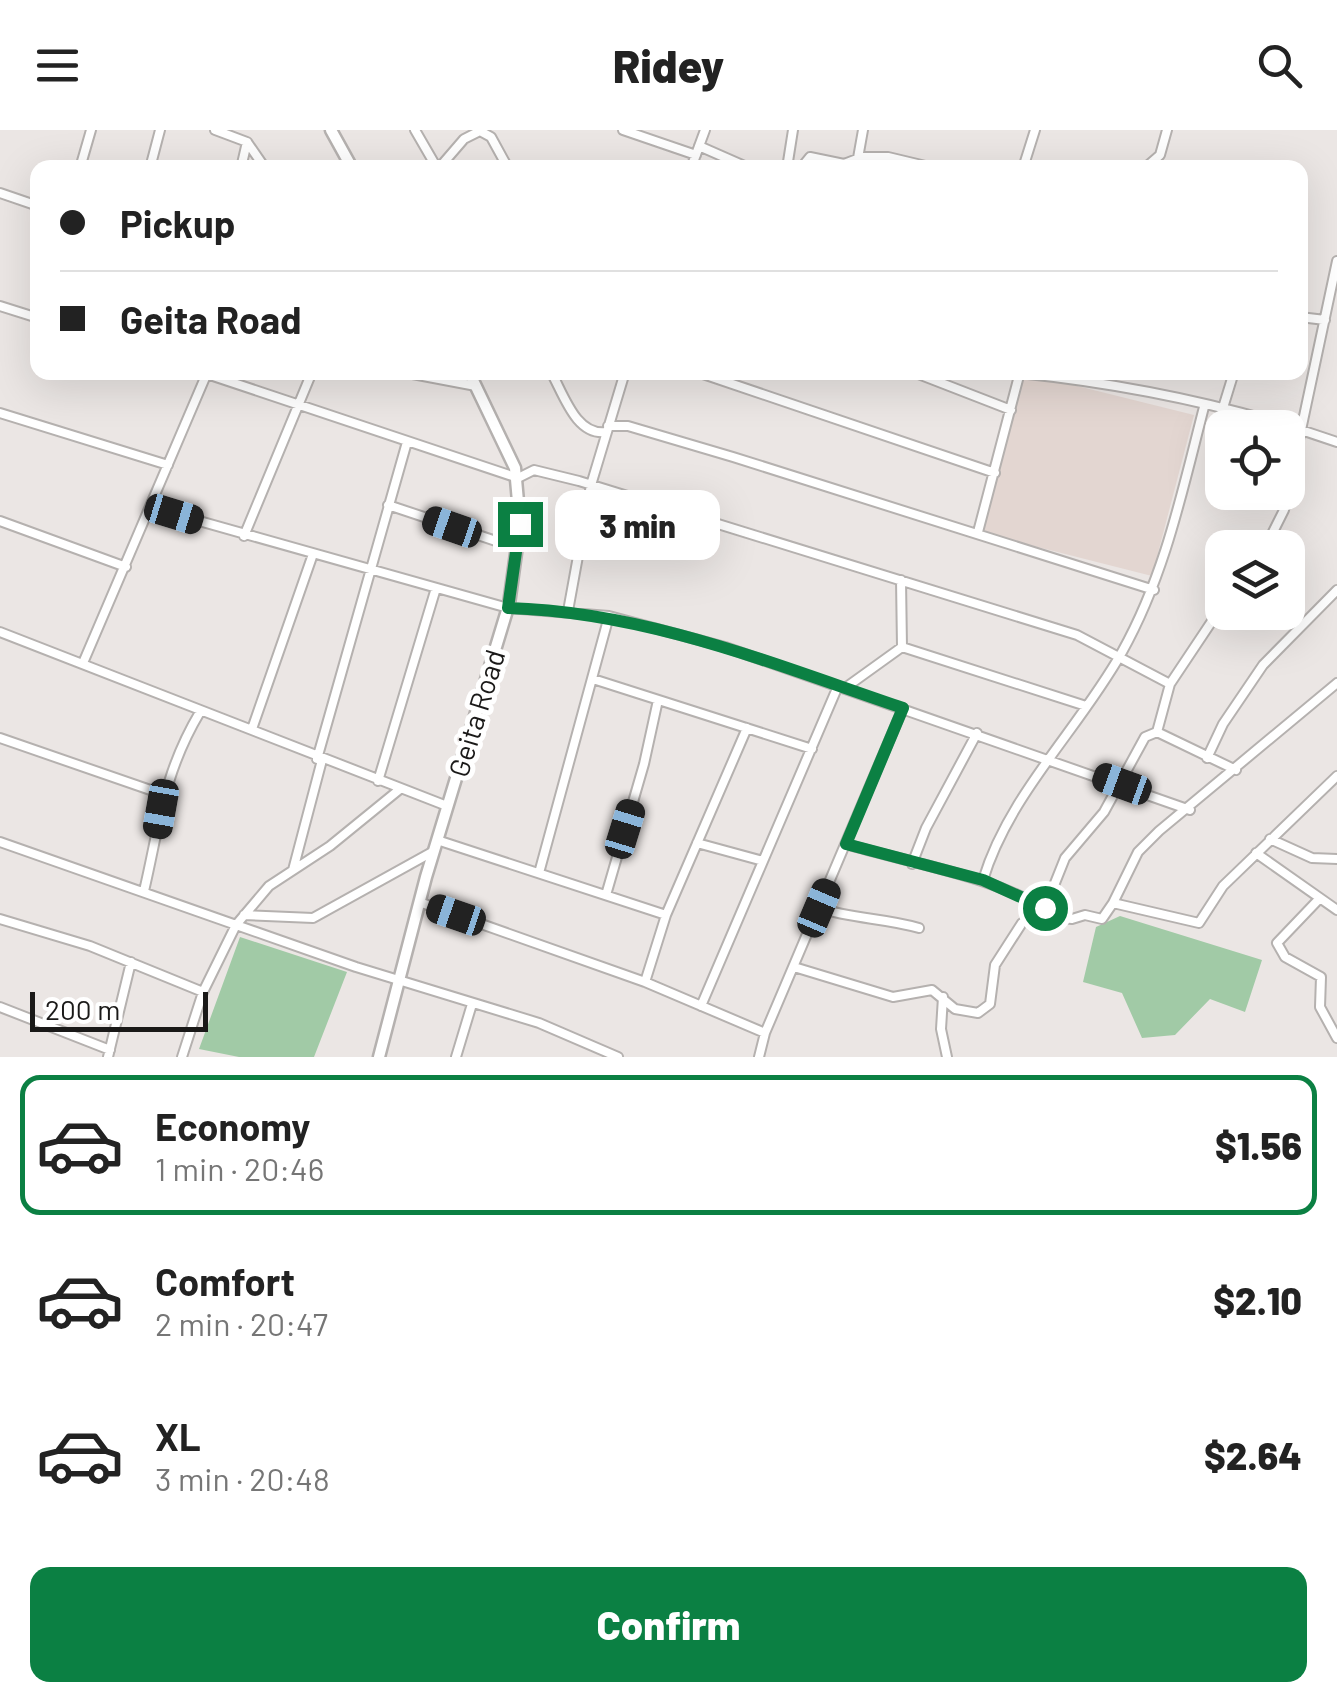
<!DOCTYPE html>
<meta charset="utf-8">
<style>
:root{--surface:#fff;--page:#f6f6f6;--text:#222;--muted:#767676;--line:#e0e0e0;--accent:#0b8043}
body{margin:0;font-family:Barlow,sans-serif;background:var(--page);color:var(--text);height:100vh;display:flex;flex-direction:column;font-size:38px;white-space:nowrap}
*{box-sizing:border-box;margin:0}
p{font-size:32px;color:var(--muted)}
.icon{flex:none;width:55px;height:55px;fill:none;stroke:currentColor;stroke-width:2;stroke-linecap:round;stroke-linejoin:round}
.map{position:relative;height:927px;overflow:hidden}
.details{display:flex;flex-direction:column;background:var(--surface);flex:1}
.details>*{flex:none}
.banner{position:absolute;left:30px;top:30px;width:1278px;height:220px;border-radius:20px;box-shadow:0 10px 40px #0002;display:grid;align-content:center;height:220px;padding:0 30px;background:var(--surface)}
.buttons{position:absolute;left:1205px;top:280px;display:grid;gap:20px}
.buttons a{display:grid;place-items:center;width:100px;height:100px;border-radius:20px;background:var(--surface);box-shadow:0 10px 40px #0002;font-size:50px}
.scale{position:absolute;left:30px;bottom:25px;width:178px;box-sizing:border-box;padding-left:10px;border:5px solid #1a1918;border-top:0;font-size:28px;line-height:35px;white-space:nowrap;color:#1a1918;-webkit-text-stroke:8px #fff;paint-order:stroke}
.end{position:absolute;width:45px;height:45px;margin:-22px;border:12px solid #0b8043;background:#fff;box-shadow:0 0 0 5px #fff}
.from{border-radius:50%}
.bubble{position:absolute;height:70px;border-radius:20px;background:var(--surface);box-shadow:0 10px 40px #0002;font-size:32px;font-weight:800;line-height:70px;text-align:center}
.car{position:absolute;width:30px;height:60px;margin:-30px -15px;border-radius:12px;box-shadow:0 0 8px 2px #0007;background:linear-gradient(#222 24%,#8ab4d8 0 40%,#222 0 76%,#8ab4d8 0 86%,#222 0)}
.banner b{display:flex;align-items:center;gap:35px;height:95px;font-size:38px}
.banner b+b{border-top:2px solid var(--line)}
.banner i{width:25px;height:25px;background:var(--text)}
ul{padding:18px 0 0;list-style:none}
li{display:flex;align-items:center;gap:30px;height:140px;margin:0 20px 15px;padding:0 10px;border:5px solid transparent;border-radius:20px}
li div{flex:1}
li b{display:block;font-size:38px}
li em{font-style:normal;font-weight:800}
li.current{border-color:var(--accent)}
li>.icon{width:90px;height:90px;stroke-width:1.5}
.action{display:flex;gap:20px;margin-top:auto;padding:20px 30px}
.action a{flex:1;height:115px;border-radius:20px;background:var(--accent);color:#fff;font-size:40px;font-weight:800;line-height:115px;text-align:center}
header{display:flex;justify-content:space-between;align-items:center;height:130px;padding:0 30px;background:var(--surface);font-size:45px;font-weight:800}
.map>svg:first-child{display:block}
.built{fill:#e3d6d1}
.green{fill:#a1caa6}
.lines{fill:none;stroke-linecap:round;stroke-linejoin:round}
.minor-casing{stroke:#b5b1af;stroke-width:12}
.major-casing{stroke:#b5b1af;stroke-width:15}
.minor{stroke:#fff;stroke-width:8}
.major{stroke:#fff;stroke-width:10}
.route{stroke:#0b8043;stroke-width:12}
.labels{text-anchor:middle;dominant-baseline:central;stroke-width:10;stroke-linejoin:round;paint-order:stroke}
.street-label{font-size:28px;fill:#1a1918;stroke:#fff}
</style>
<header><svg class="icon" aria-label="menu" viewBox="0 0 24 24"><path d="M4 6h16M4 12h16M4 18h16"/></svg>Ridey<svg class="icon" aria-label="search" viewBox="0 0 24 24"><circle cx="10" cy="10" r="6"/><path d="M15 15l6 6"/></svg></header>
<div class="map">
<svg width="1337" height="927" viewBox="0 0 1337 927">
<rect width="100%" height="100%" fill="#ebe6e4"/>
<path class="built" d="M1025,243L1194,285L1152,446L983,403Z"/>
<path class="green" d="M1120,786L1262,830L1245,882L1210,869L1175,905L1142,908L1122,863L1083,852L1096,797Z
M240,807L347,842L314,927H239L199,919Z"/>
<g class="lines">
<g class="minor-casing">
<path id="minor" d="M215,0L247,12L265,38
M415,0L437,38
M623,0L696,25
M699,16L749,38
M858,28L863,0
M80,38L91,0
M150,38L160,0
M241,38L247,12
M439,38L464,9L480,1L491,7L508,38
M691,38L705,0
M787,38L793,0
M801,38L810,27L844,34L862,27H888L934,38
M1023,38L1035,0
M1145,38L1160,25L1167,0
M0,63L38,76
M0,176L38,188
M1300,187L1325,190
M201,242L518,348L534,340L579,351L1077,505L1170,554
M402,242L476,256
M551,242C564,265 576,306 606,302
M697,242L995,343
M913,242L1011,280
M1019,243C1125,254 1237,277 1337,312
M1222,281L1234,242
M0,283L168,335
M608,296H628L733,327L1154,460
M388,375L517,418
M153,378L508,478L609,486L725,517L1190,680
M0,391L126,437
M978,402L1020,242
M244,406L312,242
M1265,418L1284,380L1337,131
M901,450L902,517L1086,576
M1222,476L1170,554L1157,602L1236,640
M568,481L591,355L625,242
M0,502L447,676
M83,533L207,243
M593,549L812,619
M845,558L902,517
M252,599L313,424
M0,608L162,664
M1207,628L1223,594L1263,535L1337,460
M317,629L407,312
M378,651L436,458
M1270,709L1312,728L1337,729
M437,710L666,785
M0,712L356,837L539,893L618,927
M697,713L763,731
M846,714C913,734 1000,747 1056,786
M1256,723L1337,780
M912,734L926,698L977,603
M293,740L322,630
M539,743L609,486
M983,750C1009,664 1079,599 1122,522C1165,445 1182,362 1204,277
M144,761C160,693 163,644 200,582
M606,765L644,634L658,570
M1320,768L1277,813L1285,827L1321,847L1320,877L1337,908
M419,772L645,852L765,903
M1113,773L1138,722L1159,701L1337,553
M819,778C853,789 885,788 919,798
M1045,778L1065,728L1104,682L1145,607L1157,602
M244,785L313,788L434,721
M0,789L90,816L203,862
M794,837L893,867L932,860L955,879L978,883L990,874L995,835L1022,793L1040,786L1072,789L1085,785L1102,789L1113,773L1199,793L1223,756L1337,646
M645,852L666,785L747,598
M943,867L941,899L947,927
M701,876L838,556
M0,877L110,920
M108,927L131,832
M182,927L203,862L236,795L269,756L330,716L400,659
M456,927L472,874
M759,927L765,903L903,578"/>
</g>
<g class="major-casing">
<path id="major" d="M331,0L352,38
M379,927L426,747L509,474L520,394L515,338L469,242"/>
</g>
<use href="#minor" class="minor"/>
<use href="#major" class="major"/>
</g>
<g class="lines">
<path class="route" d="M520,394L508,478C647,482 773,534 903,578L846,714L983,750L1045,778"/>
</g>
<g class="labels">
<g class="street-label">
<text transform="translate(476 583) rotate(-73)">Geita Road</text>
</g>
</g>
</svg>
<div class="buttons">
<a><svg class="icon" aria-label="locate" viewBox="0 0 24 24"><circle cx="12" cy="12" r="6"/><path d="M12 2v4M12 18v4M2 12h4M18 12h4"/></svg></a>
<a><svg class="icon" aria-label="layers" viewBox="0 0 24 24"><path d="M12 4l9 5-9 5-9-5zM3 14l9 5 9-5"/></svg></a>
</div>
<div class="scale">200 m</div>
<i class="end from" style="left:1045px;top:778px"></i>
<i class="end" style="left:520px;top:394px"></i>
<div class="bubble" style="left:555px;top:360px;width:165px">3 min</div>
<i class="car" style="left:174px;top:384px;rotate:107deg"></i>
<i class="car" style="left:452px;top:397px;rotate:289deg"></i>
<i class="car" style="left:1122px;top:654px;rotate:290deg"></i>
<i class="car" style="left:161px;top:679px;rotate:190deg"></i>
<i class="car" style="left:625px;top:699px;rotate:17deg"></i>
<i class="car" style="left:819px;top:778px;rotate:23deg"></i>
<i class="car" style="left:456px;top:785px;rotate:289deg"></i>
<div class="banner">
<b><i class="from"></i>Pickup</b>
<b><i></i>Geita Road</b>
</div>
</div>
<section class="details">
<ul>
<li class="current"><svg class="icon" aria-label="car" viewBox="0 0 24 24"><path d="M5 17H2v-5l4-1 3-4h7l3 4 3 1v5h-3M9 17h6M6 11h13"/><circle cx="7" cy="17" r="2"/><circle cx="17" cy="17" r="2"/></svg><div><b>Economy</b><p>1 min · 20:46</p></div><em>$1.56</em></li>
<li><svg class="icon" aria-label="car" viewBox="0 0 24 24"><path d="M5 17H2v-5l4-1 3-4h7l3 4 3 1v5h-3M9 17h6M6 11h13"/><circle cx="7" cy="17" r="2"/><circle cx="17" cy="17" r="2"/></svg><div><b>Comfort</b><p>2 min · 20:47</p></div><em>$2.10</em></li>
<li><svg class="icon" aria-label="car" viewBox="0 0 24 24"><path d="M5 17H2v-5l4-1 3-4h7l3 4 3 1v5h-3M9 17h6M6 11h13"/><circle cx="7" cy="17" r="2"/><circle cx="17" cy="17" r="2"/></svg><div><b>XL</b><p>3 min · 20:48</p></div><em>$2.64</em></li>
</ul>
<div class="action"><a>Confirm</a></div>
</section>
